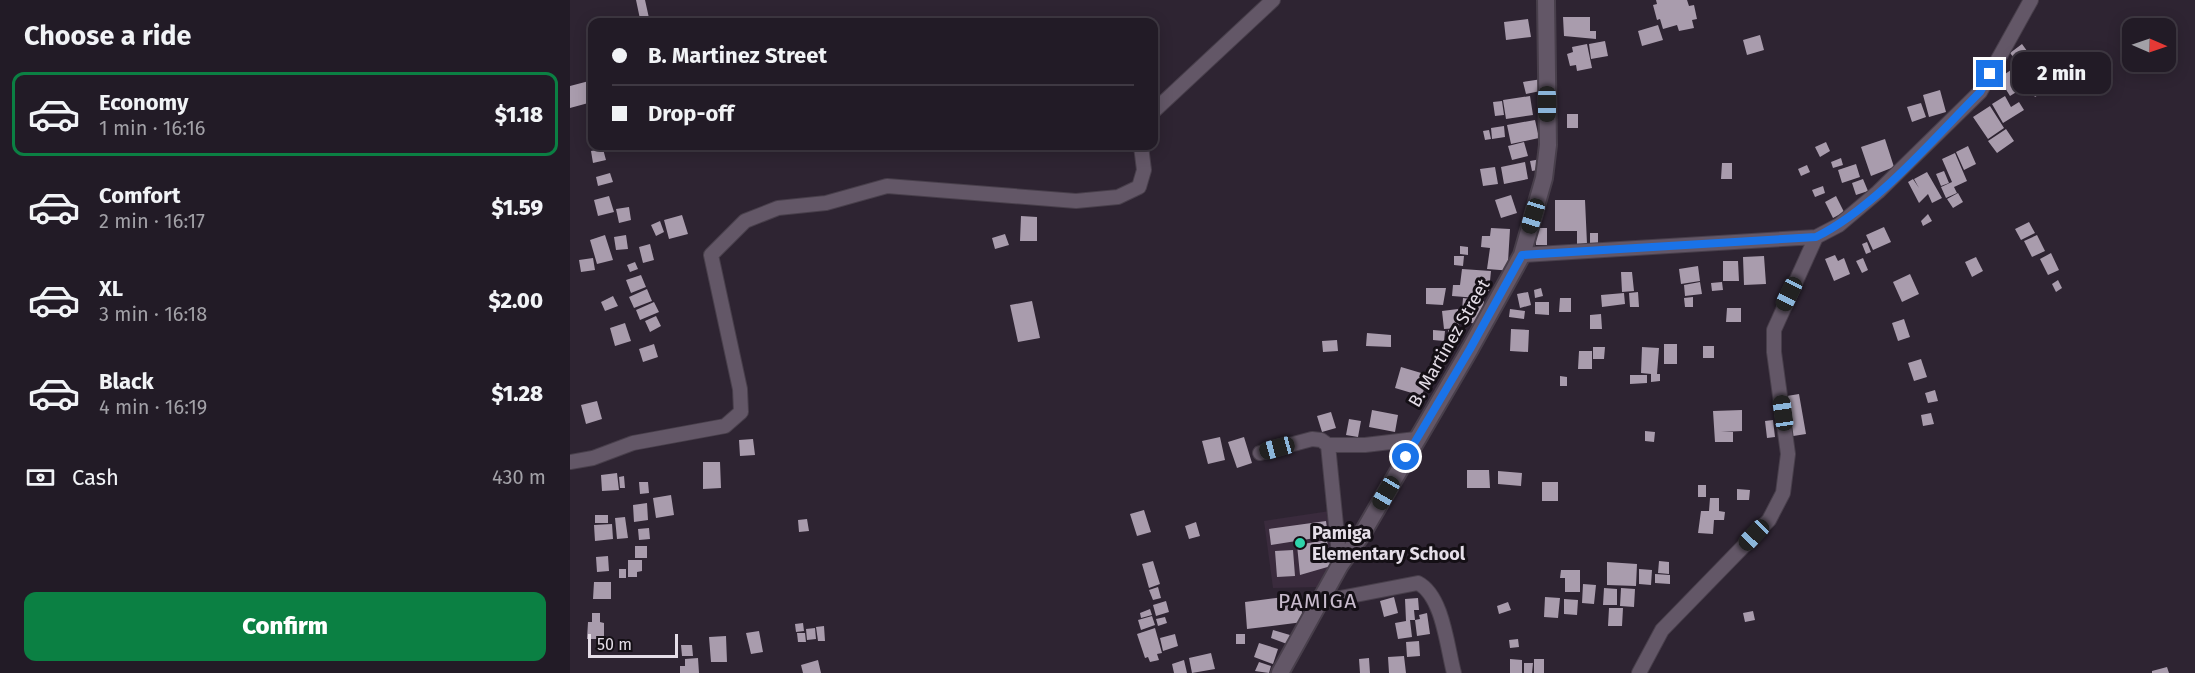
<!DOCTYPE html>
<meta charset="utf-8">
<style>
:root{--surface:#221b26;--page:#2a242e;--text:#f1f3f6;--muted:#a2a1a7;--line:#3f3943;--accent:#0b8043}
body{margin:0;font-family:"Fira Sans",sans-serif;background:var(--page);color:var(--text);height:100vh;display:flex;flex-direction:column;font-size:22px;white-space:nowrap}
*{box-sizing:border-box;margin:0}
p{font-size:20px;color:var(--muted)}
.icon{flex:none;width:33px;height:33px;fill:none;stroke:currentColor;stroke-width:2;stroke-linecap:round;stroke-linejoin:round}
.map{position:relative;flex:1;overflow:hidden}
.drawer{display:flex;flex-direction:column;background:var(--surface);width:570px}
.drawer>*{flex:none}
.hud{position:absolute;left:18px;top:18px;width:570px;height:132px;border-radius:12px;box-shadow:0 3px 15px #0003,0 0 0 2px var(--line);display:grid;align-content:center;height:132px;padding:0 24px;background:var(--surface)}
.needle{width:39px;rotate:92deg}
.buttons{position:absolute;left:1552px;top:18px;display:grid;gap:12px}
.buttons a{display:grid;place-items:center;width:54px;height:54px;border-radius:12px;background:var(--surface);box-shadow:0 3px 15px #0003,0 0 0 2px var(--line);font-size:30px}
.scale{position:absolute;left:18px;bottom:15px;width:90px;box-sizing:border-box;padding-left:6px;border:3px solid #e5dee8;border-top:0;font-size:16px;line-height:21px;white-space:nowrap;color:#e5dee8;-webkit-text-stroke:4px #140f15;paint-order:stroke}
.end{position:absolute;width:27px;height:27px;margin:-14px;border:8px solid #1a73e8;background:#fff;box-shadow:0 0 0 3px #fff}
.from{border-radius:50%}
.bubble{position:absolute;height:42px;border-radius:12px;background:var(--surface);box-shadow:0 3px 15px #0003,0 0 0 2px var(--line);font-size:20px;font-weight:800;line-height:42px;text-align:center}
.car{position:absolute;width:18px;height:36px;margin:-18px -9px;border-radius:8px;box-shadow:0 0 4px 2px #0007;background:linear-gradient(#222 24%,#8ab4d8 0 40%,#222 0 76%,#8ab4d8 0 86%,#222 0)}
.hud b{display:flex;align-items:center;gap:21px;height:57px;font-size:22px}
.hud b+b{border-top:2px solid var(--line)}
.hud i{width:15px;height:15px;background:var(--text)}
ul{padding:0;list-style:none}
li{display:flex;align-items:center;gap:18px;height:84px;margin:0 12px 9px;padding:0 12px;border:3px solid transparent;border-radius:12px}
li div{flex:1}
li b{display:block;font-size:22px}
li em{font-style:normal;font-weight:800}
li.active{border-color:var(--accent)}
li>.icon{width:54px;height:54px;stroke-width:1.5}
h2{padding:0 24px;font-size:27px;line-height:72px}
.pay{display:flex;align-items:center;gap:15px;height:66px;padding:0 24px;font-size:22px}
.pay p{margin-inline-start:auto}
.cta{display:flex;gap:12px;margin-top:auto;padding:12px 24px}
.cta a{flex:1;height:69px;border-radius:12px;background:var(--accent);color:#fff;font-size:24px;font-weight:800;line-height:69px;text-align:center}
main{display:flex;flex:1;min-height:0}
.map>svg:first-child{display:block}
.built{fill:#3a2b3d}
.building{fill:#a99cad}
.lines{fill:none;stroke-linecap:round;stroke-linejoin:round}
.minor-casing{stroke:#483f4b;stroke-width:16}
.tertiary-casing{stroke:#483f4b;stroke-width:20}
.minor{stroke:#635767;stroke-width:14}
.tertiary{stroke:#635767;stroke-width:16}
.route{stroke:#1a73e8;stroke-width:8}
.poi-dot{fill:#2ed4aa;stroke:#140f15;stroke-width:2}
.labels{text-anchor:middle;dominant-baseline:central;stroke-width:6;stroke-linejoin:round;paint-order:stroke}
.street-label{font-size:18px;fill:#e5dee8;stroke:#140f15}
.poi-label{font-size:18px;font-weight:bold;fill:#e5dee8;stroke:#140f15;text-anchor:start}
.quarter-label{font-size:21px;letter-spacing:1.5px;fill:#c8bbcd;stroke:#140f15}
</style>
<main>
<section class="drawer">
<h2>Choose a ride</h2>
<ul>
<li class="active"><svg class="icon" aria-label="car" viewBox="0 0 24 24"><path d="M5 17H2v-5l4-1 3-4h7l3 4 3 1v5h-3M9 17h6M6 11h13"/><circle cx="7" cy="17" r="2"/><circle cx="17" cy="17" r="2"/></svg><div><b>Economy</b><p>1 min · 16:16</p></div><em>$1.18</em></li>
<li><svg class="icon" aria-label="car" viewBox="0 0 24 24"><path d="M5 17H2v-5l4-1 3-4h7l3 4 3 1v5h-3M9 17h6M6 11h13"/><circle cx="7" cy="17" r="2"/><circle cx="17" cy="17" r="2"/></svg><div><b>Comfort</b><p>2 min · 16:17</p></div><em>$1.59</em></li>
<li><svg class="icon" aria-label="car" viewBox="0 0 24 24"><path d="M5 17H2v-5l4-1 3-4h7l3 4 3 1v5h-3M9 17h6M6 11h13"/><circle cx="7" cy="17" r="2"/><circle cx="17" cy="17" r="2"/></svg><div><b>XL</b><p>3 min · 16:18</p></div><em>$2.00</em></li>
<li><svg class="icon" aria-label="car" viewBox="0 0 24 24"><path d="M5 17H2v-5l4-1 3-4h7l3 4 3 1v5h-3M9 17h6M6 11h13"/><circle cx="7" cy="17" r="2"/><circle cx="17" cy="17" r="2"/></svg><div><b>Black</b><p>4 min · 16:19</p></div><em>$1.28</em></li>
</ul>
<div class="pay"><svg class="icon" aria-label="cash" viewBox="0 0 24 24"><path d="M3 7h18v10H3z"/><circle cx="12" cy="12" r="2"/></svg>Cash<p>430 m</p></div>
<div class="cta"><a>Confirm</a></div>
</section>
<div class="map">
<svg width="1625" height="673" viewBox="0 0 1625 673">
<rect width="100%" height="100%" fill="#2e2432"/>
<path class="built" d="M760,511L765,566L748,587L703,588L694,521Z"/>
<path class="building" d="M66,0H75L79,18L70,19Z
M1086,0H1117L1119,6L1124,5L1127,19L1122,20L1124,28L1109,31L1107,25L1093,29L1090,19L1087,20L1083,5L1087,4Z
M993,17H1020V31H1026V39L994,36Z
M958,19L961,37L936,40L934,22Z
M1088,25L1093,40L1072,46L1068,31Z
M1190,35L1194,50L1177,55L1173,40Z
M1035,41L1038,56L1021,59L1019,44Z
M1017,44L1022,68L1007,71L1006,65L1000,66L997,54L1003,52L1002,47Z
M1452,44L1460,55L1449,64L1440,53Z
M1462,57L1470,67L1460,74L1453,64Z
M1447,66L1449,69L1454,66L1461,78L1456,81L1459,84L1440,96L1429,78Z
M1475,78L1481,87L1465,97L1459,88Z
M972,79L975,90L956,94L953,82Z
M19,81L22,102L0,108V86Z
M1370,90L1376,112L1359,117L1353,95Z
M960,96L963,115L936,119L933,100Z
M1435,96L1441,107L1449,102L1454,110L1433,123L1422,104Z
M932,101L934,115L925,116L923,102Z
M1351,103L1356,117L1342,122L1337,107Z
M1420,106L1434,128L1418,139L1403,117Z
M997,114H1008V128H997Z
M965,120L969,138L941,144L937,125Z
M934,126L935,137L922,139L921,128Z
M1436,129L1444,141L1427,153L1418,141Z
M919,130L921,139L915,140L913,131Z
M1315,139L1324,167L1301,176L1291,147Z
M954,142L958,156L942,160L938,146Z
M1256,142L1260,151L1250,157L1245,147Z
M1398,146L1406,164L1394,170L1386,152Z
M33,149L36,160L23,163L21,151Z
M1385,153L1397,181L1384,187L1387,193L1376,198L1371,187L1382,182L1372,159Z
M1271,158L1273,165L1263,168L1261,162Z
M971,159L973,169L962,171L960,161Z
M955,162L958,179L934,184L931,167Z
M1152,163H1162V179H1151Z
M1286,164L1290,177L1272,183L1268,170Z
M1237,165L1240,172L1231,176L1228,169Z
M925,167L928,184L913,186L910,169Z
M1374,171L1379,183L1371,186L1366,174Z
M1357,172L1372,198L1362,203L1358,194L1349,203L1338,182L1343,179L1349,188L1344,179Z
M40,173L43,182L28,186L26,177Z
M1293,179L1298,191L1286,195L1282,183Z
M1253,186L1255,193L1245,197L1242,190Z
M1388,193L1393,202L1383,208L1377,199Z
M941,195L947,213L931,218L925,200Z
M39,196L44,212L28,216L24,200Z
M1266,196L1274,212L1263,218L1255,202Z
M985,200H1015L1017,244H1007V231H985Z
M59,207L61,220L49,223L46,209Z
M1358,214L1362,221L1353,226L1351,221Z
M112,215L118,234L99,239L94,220Z
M451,216L467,217V241H450Z
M90,221L94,232L86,236L81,225Z
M1459,222L1465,233L1451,240L1445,229Z
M1314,227L1321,242L1303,250L1296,235Z
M921,228L940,229L938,262H943V271L917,269L920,248L911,247L912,236H920Z
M966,228H977V245H966Z
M1020,233H1028V244H1020Z
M435,234L439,245L425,249L422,238Z
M35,235L43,260L27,264L20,240Z
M56,235L58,249L46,250L44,237Z
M1467,235L1475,251L1462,257L1454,241Z
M1297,242L1301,252L1296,254L1292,244Z
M80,244L84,260L73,263L69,247Z
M890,246L898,247V255L890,254Z
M1481,253L1489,270L1478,275L1470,259Z
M1265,255L1268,261L1274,258L1280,274L1264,281L1255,259Z
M884,256H894L893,266L884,265Z
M1194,256L1196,284L1174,285L1173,257Z
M1406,257L1413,271L1402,277L1395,262Z
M23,258L25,270L11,272L9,260Z
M1293,258L1298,270L1292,273L1286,261Z
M1153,261H1168L1169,281H1153Z
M65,262L68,269L60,272L57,265Z
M1128,266L1130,281L1111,284L1109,269Z
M892,269L921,271L919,291L909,290L908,298L882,296L883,285H890Z
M1051,272H1062L1064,291L1052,292Z
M1340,274L1349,294L1332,302L1323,282Z
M71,275L76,287L61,293L56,280Z
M1488,280L1492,288L1486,292L1482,284Z
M1130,282L1132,294L1115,296L1114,285Z
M1152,282L1153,290L1142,291L1141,283Z
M856,288H876L873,305L856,304Z
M971,288L973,296L965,298L964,290Z
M77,289L82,301L64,308L59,297Z
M958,292L961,305L950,308L947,294Z
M1068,292L1069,307H1060L1059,293Z
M1054,293L1055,304L1032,307L1031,295Z
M43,296L48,306L35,311L31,302Z
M1123,297V307H1115L1114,298Z
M893,298L914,301L911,324L891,322Z
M990,298H1001V312H989Z
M462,301L470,338L448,342L440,305Z
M84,302L89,312L70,320L66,310Z
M965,302H979V315L965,314Z
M1157,308H1171V322H1156Z
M888,309L889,328L874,329L872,311Z
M940,309L955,311L954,319L939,317Z
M1031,314L1032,329H1020V315Z
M86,316L91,326L80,332L75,321Z
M1334,319L1340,337L1328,341L1322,323Z
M55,323L61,341L45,346L40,328Z
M891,329L892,337L879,338L878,330Z
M941,329L959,330L958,352L940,351Z
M863,330L875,331L874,341L863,340Z
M797,333L821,335V347L796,346Z
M767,340L768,351L753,352L752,341Z
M84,344L88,357L73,362L69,349Z
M1094,344H1107V364H1094Z
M1133,346H1144V358H1133Z
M1023,347H1035L1034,359H1023Z
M1072,347L1089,348L1087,374H1090V381L1081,382V374L1071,373Z
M1009,351H1022V369H1008Z
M1351,359L1357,377L1344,381L1338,363Z
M831,367L858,375L852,396L825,388Z
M1060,375H1077V383L1060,384Z
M990,376L997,377V386H990Z
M1365,390L1368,401L1358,403L1355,393Z
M1229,394L1236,434L1217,437L1211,397Z
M27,401L32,419L16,424L11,405Z
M802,410L828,415L825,432L799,427Z
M1172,410V431L1151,432H1163V442H1145L1143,411Z
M761,412L766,428L752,432L747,416Z
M1361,413L1364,424L1353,426L1351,415Z
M779,419L791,421L788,437L776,435Z
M1203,420L1205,437L1197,438L1195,421Z
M1075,431L1085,432L1084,442L1075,441Z
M650,437L655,460L638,464L632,441Z
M674,437L682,463L667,468L658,442Z
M183,439L185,455L170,456L169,440Z
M133,462H150L151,488L133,489Z
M897,470H919L920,488H897Z
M928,471L952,473L951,486L928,484Z
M47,473L49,490L32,491L31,475Z
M54,476L55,488H50L49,477Z
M69,482H78L79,493L70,494Z
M972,482H988V501H972Z
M1128,485H1136V497H1128Z
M1167,489L1180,490L1179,500H1167Z
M101,495L104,515L86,518L83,498Z
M1140,498H1149V511L1155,512L1154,520H1144L1143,534L1128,533L1131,511H1139Z
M77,503L78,520L64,522L63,505Z
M574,510L581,532L567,536L560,514Z
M25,515H38V523H25Z
M55,517L58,538L47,539L45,518Z
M237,519L239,531L229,532L228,520Z
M756,521L758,536L701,545L699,529Z
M626,522L630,536L619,539L615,526Z
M42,524L43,539L25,541L24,525Z
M79,528L80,539L69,540L68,529Z
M757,540L761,566L730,575L727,545Z
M65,546H77V558H65Z
M723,550L725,576L707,577L705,551Z
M38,556L39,571L27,572L26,557Z
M58,560H72V571L67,572V577H58Z
M583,561L590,584L579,588L572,564Z
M1089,561L1099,562V574L1088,573Z
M1037,562L1067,564L1066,586L1037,585Z
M49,569H56V578H49Z
M1069,569L1082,570L1081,585L1069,584Z
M991,570H1010V592H995V578H990Z
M1085,574L1100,575V584L1085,583Z
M24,582H41V599H23Z
M1013,584L1026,585L1024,604L1012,603Z
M588,587L591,598L583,600L579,590Z
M1034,588L1047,589V605H1033Z
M1051,588L1065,589L1064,607L1050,606Z
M730,595L733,622L677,629L675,602Z
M824,597L828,613L814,617L810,601Z
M975,597L990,598L988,618L974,617Z
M848,598L849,610H844L845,620H840L842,637L828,639L825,623L836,621L835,599Z
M994,599L1008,600L1007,615L994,614Z
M596,601L599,612L586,616L583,605Z
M938,602L941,610L929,614L927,606Z
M1039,608H1053L1052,626H1038Z
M580,609L582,615L571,618L570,613Z
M1183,611L1185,620L1175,622L1173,613Z
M22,613H30V622L34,623V639H17L18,622H22Z
M857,613L860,634L847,636L845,620L850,619L849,615Z
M582,616L585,625L571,630L568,620Z
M595,617L597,623L588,626L586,619Z
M233,623L234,631L226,632L225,624Z
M254,626L255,641H248L246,627Z
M245,628L246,639L237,640L236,629Z
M585,628L592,653L587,654L589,660L580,662L578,657L575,658L567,634Z
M703,630L720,635L717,644L701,638Z
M189,631L193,652L181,654L176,633Z
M227,633H235L236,642H228Z
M605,634L608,646L593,651L590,638Z
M666,634H675V644H666Z
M156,636L157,662H141L139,637Z
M948,639L949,647L940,648L939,640Z
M849,641L850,656L837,657L836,642Z
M689,643L708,649L703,664L684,657Z
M111,645H122L123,656H112Z
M641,653L645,669L622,673L619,658Z
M834,656L836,673H819L818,657Z
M128,658L129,673H110V666H115V659Z
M799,658L800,673H790L789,659Z
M940,659L952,660V673H940Z
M964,659H974V673H964Z
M248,660L251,673H233L231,665Z
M614,660L617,673H604L602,664Z
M689,662L701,666L699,673L685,671Z
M954,663H963L962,673H954Z
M1597,667L1599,673H1582V671Z"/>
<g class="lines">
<g class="minor-casing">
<path id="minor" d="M584,111L703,0
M952,255L1246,237L1269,225L1308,192L1410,92L1461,0
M690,453L742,439L751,440L758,445
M0,462L23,458L63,443L155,426L171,412L170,389L141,255L175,221L208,208L256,203L317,186L506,201L548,197L569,187L574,170L571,146
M770,565L758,445H795L846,439
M749,602L848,583C873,596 877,647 884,673
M1069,673L1092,630L1199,520L1213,493L1218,454L1204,352V330L1246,237"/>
</g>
<g class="tertiary-casing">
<path id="tertiary" d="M710,673L770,565L792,534L900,349L952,255L974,178L978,145L976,0"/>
</g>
<use href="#minor" class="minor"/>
<use href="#tertiary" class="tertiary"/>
</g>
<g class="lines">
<path class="route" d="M836,457L900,349L952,255L1246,237C1305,208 1363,139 1410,92L1420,74"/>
</g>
<circle class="poi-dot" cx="730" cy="543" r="6"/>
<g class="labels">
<g class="street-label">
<text transform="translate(879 343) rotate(-60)">B. Martinez Street</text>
</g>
<g class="poi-label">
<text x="742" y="533">Pamiga<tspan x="742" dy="21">Elementary School</tspan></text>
</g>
<g class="quarter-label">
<text x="748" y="601">PAMIGA</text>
</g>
</g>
</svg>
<div class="buttons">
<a><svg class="needle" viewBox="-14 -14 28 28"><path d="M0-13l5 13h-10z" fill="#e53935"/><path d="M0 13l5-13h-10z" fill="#a2a1a7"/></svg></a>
</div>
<div class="scale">50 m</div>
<i class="end from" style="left:836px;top:457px"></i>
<i class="end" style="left:1420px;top:74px"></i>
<div class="bubble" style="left:1442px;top:52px;width:99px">2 min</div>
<i class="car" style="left:977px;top:104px;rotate:180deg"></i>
<i class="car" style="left:963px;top:216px;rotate:197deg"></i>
<i class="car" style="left:1219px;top:294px;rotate:206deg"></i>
<i class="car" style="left:1213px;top:413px;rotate:352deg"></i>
<i class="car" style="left:707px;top:448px;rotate:255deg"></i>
<i class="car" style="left:816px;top:493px;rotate:210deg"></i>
<i class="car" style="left:1184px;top:535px;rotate:224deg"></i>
<div class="hud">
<b><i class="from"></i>B. Martinez Street</b>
<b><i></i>Drop-off</b>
</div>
</div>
</main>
